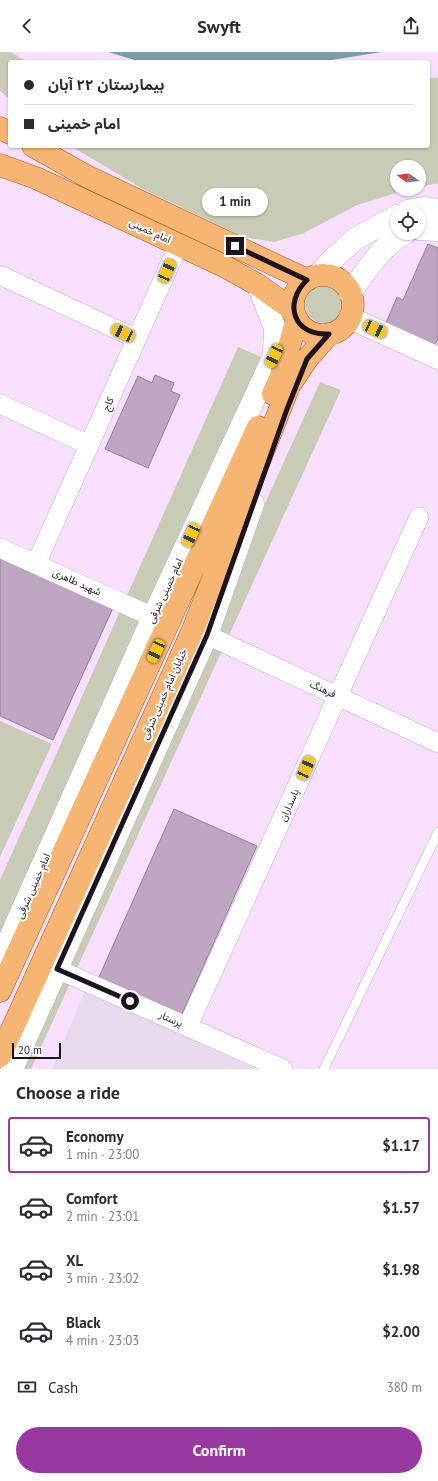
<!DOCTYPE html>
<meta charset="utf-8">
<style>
:root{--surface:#fff;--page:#f2f2f3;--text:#2b2b33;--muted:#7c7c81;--line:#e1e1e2;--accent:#9839a2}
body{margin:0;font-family:"PT Sans","Noto Sans Arabic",sans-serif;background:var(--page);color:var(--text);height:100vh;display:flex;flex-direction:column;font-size:15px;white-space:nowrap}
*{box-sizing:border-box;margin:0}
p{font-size:13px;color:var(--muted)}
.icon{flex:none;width:22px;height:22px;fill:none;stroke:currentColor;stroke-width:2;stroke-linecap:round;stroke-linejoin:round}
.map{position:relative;height:1017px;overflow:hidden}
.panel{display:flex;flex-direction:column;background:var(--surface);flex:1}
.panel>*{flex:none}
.guide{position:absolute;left:8px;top:8px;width:422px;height:88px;border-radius:4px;box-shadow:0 1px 3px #0004;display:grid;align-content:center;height:88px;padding:0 16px;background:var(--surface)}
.needle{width:26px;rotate:285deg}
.fabs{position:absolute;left:390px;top:108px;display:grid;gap:8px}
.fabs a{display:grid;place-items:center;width:36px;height:36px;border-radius:50%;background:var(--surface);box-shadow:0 1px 3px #0004;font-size:20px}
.scale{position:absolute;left:12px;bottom:10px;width:49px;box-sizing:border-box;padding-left:4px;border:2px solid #1c131e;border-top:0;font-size:11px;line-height:14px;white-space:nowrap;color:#1c131e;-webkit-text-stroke:3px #fff;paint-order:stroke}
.end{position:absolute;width:18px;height:18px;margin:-9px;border:5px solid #1c131e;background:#fff;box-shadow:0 0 0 2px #fff}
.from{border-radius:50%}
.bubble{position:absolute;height:28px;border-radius:14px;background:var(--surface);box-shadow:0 1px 3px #0004;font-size:13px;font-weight:700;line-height:28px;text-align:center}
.car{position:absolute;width:12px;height:24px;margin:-12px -6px;border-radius:5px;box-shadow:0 0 3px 1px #0007;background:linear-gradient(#f5c518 24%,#345 0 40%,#f5c518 0 76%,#345 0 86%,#f5c518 0)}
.guide b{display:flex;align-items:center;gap:14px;height:38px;font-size:15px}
.guide b+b{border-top:1px solid var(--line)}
.guide i{width:10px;height:10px;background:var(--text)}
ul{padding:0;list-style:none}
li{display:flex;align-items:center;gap:12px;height:56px;margin:0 8px 6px;padding:0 8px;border:2px solid transparent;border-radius:4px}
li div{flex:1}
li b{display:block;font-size:15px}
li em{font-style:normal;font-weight:700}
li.on{border-color:var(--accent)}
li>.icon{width:36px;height:36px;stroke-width:1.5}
h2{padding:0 16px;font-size:18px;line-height:48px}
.pay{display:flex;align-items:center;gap:10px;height:44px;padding:0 16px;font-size:15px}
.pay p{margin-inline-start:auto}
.button{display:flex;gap:8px;margin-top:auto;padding:8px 16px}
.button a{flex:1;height:46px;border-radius:24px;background:var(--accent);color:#fff;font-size:16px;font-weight:700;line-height:46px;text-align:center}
header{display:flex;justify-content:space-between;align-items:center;height:52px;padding:0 16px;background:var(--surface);font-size:18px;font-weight:700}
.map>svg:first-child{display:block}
.medical{fill:#e8d9ec}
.green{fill:#c8ccb6}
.water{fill:#7a9da8}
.building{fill:#bea6c3;stroke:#967f9b}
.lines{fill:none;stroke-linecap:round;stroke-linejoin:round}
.lane-casing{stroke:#c1a9c6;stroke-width:10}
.street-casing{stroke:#c1a9c6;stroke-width:20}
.secondary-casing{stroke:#c1a9c6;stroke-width:23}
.primary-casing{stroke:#a65c18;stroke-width:23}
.lane{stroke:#fff;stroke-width:9}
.street{stroke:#fff;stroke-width:19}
.secondary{stroke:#fff;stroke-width:22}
.primary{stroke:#f6b572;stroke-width:22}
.route{stroke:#1c131e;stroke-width:5}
.labels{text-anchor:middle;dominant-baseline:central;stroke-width:4;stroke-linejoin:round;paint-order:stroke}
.street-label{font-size:10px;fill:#1c131e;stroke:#fff}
</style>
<header><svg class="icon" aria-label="back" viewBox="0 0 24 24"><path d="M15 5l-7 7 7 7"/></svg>Swyft<svg class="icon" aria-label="share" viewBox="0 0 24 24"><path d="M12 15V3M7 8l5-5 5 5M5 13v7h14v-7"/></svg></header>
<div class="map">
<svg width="438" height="1017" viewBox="0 0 438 1017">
<rect width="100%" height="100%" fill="#f8dffe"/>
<path class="medical" d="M85,939L256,1017H52Z"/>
<path class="green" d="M0,0H11L27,10H10V47L0,39Z
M438,25V131L419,135V115H397V137H410L357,153L304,181L274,190L243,185L143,137L71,94H428V27Z
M305 252a19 19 0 1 1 38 0a19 19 0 1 1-38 0Z
M238,295L261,305L0,887V828Z
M320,330L341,338L31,1017H9Z
M0,669L52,692L0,805Z"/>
<path class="water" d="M108,0H382L319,10H141Z"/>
<path class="building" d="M428,192L438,196V287L434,295L385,273L397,245L403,248Z
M155,323L174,331L171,339L180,343L148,416L105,397L138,324L152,331Z
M0,504L113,556L53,688L0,664Z
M174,757L257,794L182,962L99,925Z"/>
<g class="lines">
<g class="lane-casing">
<path id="lane" d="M324,1017L438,780"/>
</g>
<g class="street-casing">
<path id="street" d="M0,223L137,287
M0,352L89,393
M0,496L153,565
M36,512L179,192
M207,583L438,691
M57,917L283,1017
M188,974L419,465"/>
</g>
<g class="secondary-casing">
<path id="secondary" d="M407,159L424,156L438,158
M419,177L438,178
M318,223L335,205L355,187L397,164
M350,241C366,219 381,194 405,181
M350,266L438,306
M0,908L153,565L274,304L275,276L258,233
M12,1017L207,583L253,452"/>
</g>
<g class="primary-casing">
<path id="primary" d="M0,76L10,81
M33,94L88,125L307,228
M0,113L36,126L224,214L258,233L293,258
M293 253a30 30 0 1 1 60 0a30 30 0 1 1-60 0Z
M273,342L280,327L297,267
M0,939L258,375
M0,1004L192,580L289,334L307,307L329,282"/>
</g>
<use href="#lane" class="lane"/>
<use href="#street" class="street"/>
<use href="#secondary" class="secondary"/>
<use href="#primary" class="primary"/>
</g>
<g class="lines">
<path class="route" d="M130,949L57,917L207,583L287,357L307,307L329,282C293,284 283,251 307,228L235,194"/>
</g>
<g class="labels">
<g class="street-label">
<text transform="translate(150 179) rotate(25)">امام خمینی</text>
<text transform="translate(108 352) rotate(-66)">کاج</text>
<text transform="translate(77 530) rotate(24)">شهید طاهری</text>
<text transform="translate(165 539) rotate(-65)">امام خمینی شرقی</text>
<text transform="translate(323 637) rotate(25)">فرهنگ</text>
<text transform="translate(164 642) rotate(-66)">خیابان امام خمینی شرقی</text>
<text transform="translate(289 753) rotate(-66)">پاسداران</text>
<text transform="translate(33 834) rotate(-66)">امام خمینی شرقی</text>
<text transform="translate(171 967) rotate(24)">پرستار</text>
</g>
</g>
</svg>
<div class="fabs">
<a><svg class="needle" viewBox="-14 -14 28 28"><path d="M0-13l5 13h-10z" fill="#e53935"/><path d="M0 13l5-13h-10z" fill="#7c7c81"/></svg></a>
<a><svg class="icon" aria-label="locate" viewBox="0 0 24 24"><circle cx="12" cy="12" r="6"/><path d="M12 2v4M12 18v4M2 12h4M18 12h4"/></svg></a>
</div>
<div class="scale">20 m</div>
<i class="end from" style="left:130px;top:949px"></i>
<i class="end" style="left:235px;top:194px"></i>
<div class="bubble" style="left:202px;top:136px;width:66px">1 min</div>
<i class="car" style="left:167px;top:219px;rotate:24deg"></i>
<i class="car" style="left:375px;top:277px;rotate:115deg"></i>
<i class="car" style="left:123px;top:281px;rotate:295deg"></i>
<i class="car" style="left:274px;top:304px;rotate:205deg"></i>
<i class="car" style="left:191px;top:483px;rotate:205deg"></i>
<i class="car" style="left:156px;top:599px;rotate:205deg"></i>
<i class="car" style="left:306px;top:716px;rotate:24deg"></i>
<div class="guide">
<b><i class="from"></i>بیمارستان ۲۲ آبان</b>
<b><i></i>امام خمینی</b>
</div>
</div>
<section class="panel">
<h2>Choose a ride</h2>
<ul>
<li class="on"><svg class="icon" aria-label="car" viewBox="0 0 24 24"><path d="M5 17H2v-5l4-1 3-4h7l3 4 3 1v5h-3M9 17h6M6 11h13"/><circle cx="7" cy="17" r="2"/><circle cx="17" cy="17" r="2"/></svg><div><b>Economy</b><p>1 min · 23:00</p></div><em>$1.17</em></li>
<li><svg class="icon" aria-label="car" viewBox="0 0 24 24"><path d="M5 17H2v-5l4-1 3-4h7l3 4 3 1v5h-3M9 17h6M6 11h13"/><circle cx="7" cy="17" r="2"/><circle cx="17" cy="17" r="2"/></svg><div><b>Comfort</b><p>2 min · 23:01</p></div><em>$1.57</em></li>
<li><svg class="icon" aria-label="car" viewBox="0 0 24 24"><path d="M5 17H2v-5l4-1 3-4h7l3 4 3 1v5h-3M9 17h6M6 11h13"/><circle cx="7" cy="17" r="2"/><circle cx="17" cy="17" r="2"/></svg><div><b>XL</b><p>3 min · 23:02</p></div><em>$1.98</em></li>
<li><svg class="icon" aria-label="car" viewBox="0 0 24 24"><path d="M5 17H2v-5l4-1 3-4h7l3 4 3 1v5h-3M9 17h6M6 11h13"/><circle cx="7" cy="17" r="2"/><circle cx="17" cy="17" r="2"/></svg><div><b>Black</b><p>4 min · 23:03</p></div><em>$2.00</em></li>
</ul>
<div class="pay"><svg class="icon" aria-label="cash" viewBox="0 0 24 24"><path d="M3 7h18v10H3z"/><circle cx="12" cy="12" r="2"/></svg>Cash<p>380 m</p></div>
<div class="button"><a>Confirm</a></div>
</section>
